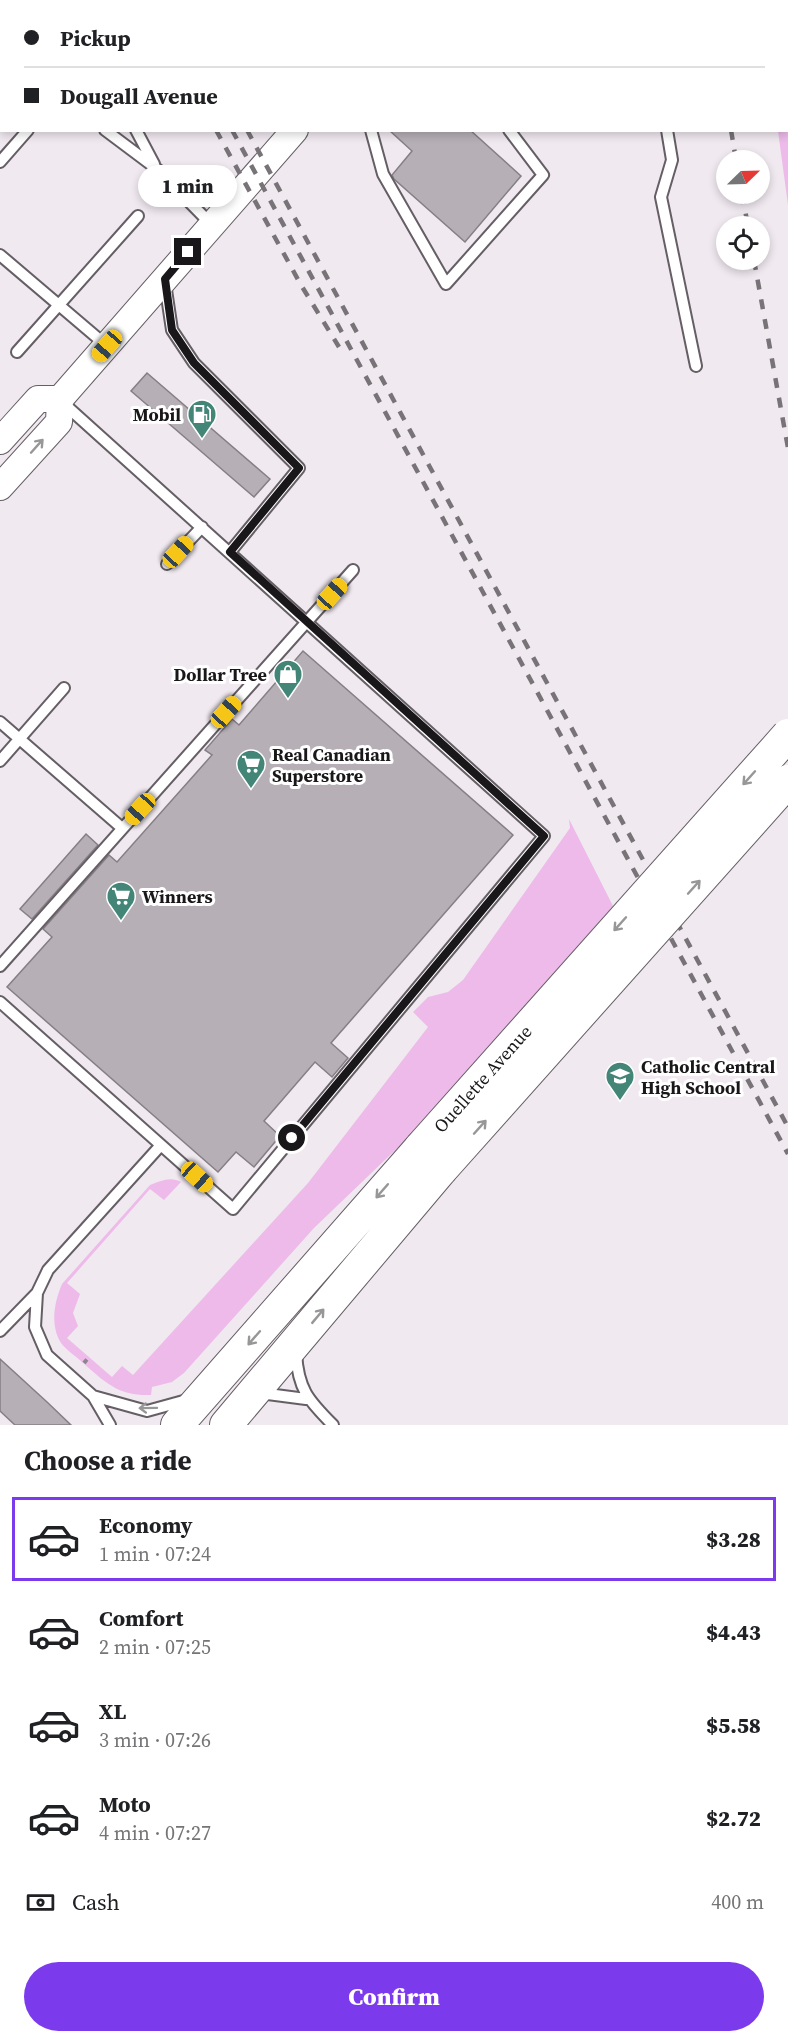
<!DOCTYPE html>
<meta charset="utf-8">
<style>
:root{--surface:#fff;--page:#f2f2f2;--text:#202124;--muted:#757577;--line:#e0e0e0;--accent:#7c3aed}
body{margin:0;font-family:"Source Serif 4",serif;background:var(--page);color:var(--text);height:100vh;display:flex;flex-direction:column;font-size:22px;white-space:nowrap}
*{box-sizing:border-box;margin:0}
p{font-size:20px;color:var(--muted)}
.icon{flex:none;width:33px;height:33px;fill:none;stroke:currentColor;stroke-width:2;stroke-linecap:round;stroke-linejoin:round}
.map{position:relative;height:1425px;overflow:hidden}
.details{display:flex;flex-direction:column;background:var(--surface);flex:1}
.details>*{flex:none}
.guide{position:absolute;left:0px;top:0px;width:789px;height:132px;box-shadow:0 3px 9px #0003;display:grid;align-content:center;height:132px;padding:0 24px;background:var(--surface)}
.needle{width:39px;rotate:67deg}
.buttons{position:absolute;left:716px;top:150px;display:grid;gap:12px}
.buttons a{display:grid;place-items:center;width:54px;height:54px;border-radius:50%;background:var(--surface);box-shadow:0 3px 9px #0003;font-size:30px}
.end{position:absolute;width:27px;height:27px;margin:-14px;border:8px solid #191719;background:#fff;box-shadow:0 0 0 3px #fff}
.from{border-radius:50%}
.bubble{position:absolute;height:42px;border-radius:21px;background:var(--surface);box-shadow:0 3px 9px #0003;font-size:20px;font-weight:800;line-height:42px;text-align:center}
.car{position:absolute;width:18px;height:36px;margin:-18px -9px;border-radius:8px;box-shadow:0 0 4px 2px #0007;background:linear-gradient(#f5c518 24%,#345 0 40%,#f5c518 0 76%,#345 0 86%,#f5c518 0)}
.guide b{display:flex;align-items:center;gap:21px;height:57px;font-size:22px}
.guide b+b{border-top:2px solid var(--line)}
.guide i{width:15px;height:15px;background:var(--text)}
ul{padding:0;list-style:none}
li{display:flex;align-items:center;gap:18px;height:84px;margin:0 12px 9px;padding:0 12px;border:3px solid transparent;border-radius:0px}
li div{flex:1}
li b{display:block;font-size:22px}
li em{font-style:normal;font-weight:800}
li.active{border-color:var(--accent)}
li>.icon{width:54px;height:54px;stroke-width:1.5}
h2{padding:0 24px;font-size:27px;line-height:72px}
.pay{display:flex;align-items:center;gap:15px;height:66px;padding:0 24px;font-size:22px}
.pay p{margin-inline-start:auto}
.primary-button{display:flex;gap:12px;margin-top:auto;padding:12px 24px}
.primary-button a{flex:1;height:69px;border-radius:36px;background:var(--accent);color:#fff;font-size:24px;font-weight:800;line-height:69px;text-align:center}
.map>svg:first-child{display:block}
.green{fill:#edbaea}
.building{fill:#b6b0b6;stroke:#857f85;stroke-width:1.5}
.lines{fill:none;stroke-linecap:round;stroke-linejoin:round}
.service-casing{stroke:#655f65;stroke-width:14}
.tertiary-casing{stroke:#655f65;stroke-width:28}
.primary-casing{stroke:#655f65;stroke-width:34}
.path{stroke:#8c878c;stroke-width:4;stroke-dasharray:4.5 4.5;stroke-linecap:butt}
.service{stroke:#fff;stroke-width:10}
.tertiary{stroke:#fff;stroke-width:26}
.primary{stroke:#fff;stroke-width:32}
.rail{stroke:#777377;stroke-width:4.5;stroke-dasharray:10 10;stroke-linecap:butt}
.primary-bridge-casing{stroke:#655f65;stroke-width:34;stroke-linecap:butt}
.primary-bridge{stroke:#fff;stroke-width:32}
.oneway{stroke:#989798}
.route{stroke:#191719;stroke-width:8}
.labels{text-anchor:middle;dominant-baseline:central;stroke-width:6;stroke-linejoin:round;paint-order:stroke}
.poi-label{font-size:18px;font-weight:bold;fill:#191719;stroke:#fff;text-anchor:start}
.street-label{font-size:18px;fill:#191719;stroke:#fff}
</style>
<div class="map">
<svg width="788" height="1425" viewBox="0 0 788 1425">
<rect width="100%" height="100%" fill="#f0e9f0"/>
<path class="green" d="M761,0H788V205L778,131L788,130V2Z
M569,819L613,906L415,1138L411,1135L314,1228L184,1373L172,1382L152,1387L151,1395C118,1396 106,1383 82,1362C76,1356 66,1350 61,1343C50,1325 54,1303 62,1284L150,1185C160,1181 171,1176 181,1182L164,1200L150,1189L67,1283L80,1294L73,1313L78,1326L67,1338L112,1377L122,1366L133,1375L308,1183L428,1027L413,1012L428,997L448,992L463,980L570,828Z"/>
<path class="building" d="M389,130H470L521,176L465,242L394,179L392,175L412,151Z
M147,373L270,479L254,497L131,391Z
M303,651L513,835L331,1043L348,1058L332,1077L315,1062L264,1121L280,1136L254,1167L236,1152L218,1172L7,987L52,937L43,929L109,855L117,862L212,755L205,750L232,719L239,725Z
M86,834L98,845L32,919L20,909Z
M0,1359L47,1402L71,1425H15L0,1411Z"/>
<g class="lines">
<g class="service-casing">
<path id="service" d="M65,0L66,2
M649,0V2
M786,0V2
M788,12V16
M0,47L2,48
M105,130L157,169L212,225
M136,130L154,164
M371,130L383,174L446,284L543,175L509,130
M667,130L672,160L661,197L696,366
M0,162L28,130
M0,255L107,346
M165,283L172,330L194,363L299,468L230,552
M17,352L138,216
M167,564L202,527
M0,722L122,828
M0,761L64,688
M0,966L353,570
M0,1002L233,1209L544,836L62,402
M0,1331L37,1293
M296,1353C298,1389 308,1400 333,1425
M260,1393L306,1399
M93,1396L147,1411L187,1400
M110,1425L93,1396L47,1355L35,1327L37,1293L48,1270L161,1145"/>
</g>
<g class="tertiary-casing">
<path id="tertiary" d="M407,2L409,0
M0,441L38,399H60
M0,487L59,422L60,399L295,130"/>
</g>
<g class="primary-casing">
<path id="primary" d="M177,1425L421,1147
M226,1425L441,1170"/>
</g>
<path class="path" d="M84,1363L89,1357"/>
<use href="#service" class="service"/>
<use href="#tertiary" class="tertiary"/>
<use href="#primary" class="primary"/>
<path class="rail" d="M146,0L147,2
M160,0V2
M180,0L181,2
M708,0V2
M216,130L301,285L339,347
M232,130L788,1154
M247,130L788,1127
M731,130L736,160
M742,194L748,226
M754,260L788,448"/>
<g class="primary-bridge-casing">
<g id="primary-bridge">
<path id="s1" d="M421,1147L788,735"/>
<path d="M441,1170L788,781"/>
</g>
</g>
<use href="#primary-bridge" class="primary-bridge"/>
</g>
<defs><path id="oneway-shaft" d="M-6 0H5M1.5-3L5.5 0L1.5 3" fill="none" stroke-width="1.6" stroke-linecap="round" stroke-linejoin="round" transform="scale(1.5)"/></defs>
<g class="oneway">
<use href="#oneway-shaft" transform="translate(37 446) rotate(-48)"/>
<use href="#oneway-shaft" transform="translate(749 778) rotate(132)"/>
<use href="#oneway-shaft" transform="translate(694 887) rotate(-48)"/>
<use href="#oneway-shaft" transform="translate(620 924) rotate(132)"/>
<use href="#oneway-shaft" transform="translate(480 1127) rotate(-48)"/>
<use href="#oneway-shaft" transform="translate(382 1191) rotate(131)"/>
<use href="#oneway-shaft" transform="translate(318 1316) rotate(-50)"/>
<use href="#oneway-shaft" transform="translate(254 1338) rotate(131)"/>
<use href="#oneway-shaft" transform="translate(148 1408) rotate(179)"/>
</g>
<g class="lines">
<path class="route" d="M188,252L165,279L172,330L194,363L299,468L230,552L544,836L292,1138"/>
</g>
<defs>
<g id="fuel-pin" transform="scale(1.5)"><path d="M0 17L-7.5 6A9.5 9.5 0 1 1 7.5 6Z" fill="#438577" stroke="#fff"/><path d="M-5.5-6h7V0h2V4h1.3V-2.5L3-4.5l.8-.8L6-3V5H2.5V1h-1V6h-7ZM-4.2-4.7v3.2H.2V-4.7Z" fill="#fff"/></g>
<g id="shop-pin" transform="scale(1.5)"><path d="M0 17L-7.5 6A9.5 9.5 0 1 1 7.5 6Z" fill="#438577" stroke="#fff"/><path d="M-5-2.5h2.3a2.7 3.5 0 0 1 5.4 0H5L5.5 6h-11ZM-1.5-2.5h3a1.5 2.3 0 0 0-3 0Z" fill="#fff"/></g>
<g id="supermarket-pin" transform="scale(1.5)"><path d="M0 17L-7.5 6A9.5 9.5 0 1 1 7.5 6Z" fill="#438577" stroke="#fff"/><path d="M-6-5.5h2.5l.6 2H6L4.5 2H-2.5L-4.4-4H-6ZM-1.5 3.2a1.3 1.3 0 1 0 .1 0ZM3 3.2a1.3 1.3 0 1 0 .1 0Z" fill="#fff"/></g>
<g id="school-pin" transform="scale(1.5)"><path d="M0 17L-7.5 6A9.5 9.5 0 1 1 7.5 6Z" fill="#438577" stroke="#fff"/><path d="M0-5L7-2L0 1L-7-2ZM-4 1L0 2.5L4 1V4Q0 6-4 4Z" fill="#fff"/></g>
</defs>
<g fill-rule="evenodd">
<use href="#fuel-pin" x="202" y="414"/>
<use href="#shop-pin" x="288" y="674"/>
<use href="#supermarket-pin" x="251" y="764"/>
<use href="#supermarket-pin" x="121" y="896"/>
<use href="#school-pin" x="620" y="1076"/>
</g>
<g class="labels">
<g class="poi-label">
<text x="181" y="414" text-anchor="end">Mobil</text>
<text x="267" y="674" text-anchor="end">Dollar Tree</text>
<text x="272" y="754">Real Canadian<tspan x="272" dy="21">Superstore</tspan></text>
<text x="142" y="896">Winners</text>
<text x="641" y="1066">Catholic Central<tspan x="641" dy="21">High School</tspan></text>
</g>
<g class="street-label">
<text stroke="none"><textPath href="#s1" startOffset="92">Ouellette Avenue</textPath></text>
</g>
</g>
</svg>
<div class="buttons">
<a><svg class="needle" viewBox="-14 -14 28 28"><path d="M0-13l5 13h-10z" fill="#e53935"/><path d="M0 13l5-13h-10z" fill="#757577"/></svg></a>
<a><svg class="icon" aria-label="locate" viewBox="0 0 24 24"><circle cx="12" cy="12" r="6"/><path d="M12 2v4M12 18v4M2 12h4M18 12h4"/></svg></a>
</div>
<i class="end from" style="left:292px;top:1138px"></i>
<i class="end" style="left:188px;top:252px"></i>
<div class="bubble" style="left:138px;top:165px;width:99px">1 min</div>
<i class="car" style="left:107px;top:346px;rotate:221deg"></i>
<i class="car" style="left:178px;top:552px;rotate:43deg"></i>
<i class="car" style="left:332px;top:594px;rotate:42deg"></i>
<i class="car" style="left:226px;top:712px;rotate:42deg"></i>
<i class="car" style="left:140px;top:809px;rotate:222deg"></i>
<i class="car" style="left:197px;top:1177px;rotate:132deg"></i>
<div class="guide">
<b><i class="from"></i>Pickup</b>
<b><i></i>Dougall Avenue</b>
</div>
</div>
<section class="details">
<h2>Choose a ride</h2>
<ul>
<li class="active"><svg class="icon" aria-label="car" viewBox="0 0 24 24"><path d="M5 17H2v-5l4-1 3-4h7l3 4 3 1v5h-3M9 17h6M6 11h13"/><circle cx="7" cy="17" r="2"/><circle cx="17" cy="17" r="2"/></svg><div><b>Economy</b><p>1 min · 07:24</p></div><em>$3.28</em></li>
<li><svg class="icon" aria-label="car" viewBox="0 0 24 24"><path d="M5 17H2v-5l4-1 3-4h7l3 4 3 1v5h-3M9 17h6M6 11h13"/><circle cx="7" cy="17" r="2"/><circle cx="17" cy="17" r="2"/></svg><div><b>Comfort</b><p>2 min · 07:25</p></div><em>$4.43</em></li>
<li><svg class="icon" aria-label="car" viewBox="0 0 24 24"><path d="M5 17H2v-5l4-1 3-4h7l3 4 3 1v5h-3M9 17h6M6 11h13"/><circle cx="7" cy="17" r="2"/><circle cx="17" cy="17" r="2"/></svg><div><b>XL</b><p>3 min · 07:26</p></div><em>$5.58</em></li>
<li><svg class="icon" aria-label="car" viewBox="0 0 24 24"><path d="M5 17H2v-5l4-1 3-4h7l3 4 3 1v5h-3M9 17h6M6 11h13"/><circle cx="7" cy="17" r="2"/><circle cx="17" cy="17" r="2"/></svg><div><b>Moto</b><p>4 min · 07:27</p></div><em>$2.72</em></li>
</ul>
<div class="pay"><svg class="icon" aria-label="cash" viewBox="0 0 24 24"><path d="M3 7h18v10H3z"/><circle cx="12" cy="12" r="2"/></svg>Cash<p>400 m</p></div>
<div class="primary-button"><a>Confirm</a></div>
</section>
